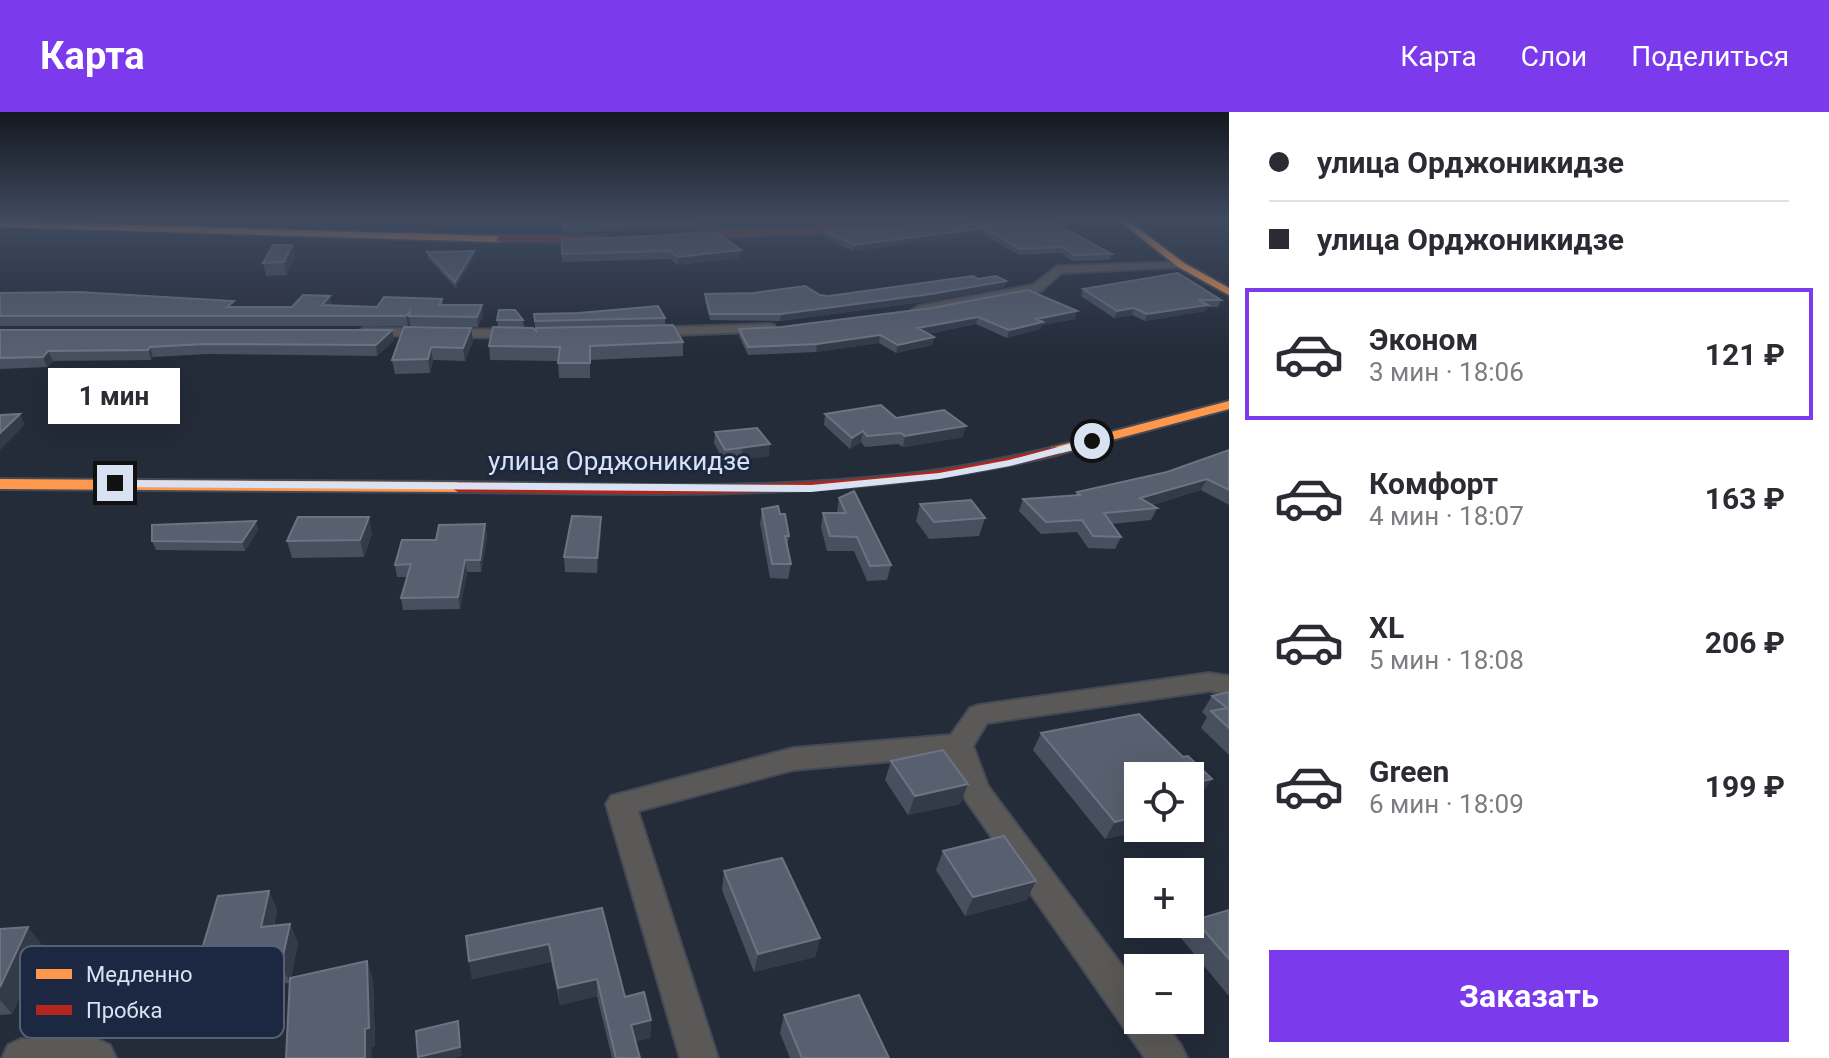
<!DOCTYPE html>
<html lang="ru">
<meta charset="utf-8">
<style>
:root{--surface:#fff;--page:#f2f2f3;--text:#2b2b33;--muted:#7c7c81;--line:#e1e1e2;--accent:#7c3aed}
body{margin:0;font-family:Roboto,sans-serif;background:var(--page);color:var(--text);height:100vh;display:flex;flex-direction:column;font-size:30px;white-space:nowrap}
*{box-sizing:border-box;margin:0}
p{font-size:26px;color:var(--muted)}
.icon{flex:none;width:44px;height:44px;fill:none;stroke:currentColor;stroke-width:2;stroke-linecap:round;stroke-linejoin:round}
.map{position:relative;flex:1;overflow:hidden}
.drawer{display:flex;flex-direction:column;background:var(--surface);width:600px}
.drawer>*{flex:none}
.banner{display:grid;align-content:center;height:176px;padding:0 40px;background:var(--surface)}
.buttons{position:absolute;left:1124px;top:650px;display:grid;gap:16px}
.buttons a{display:grid;place-items:center;width:80px;height:80px;border-radius:0px;background:var(--surface);box-shadow:0 8px 32px #0002;font-size:40px}
.end{position:absolute;width:36px;height:36px;margin:-18px;border:10px solid #d9e2f3;background:#111;box-shadow:0 0 0 4px #111}
.from{border-radius:50%}
.bubble{position:absolute;height:56px;border-radius:0px;background:var(--surface);box-shadow:0 8px 32px #0002;font-size:26px;font-weight:700;line-height:56px;text-align:center}
.banner b{display:flex;align-items:center;gap:28px;height:76px;font-size:30px}
.banner b+b{border-top:2px solid var(--line)}
.banner i{width:20px;height:20px;background:var(--text)}
ul{padding:0;list-style:none}
li{display:flex;align-items:center;gap:24px;height:132px;margin:0 16px 12px;padding:0 24px;border:4px solid transparent;border-radius:0px}
li div{flex:1}
li b{display:block;font-size:30px}
li em{font-style:normal;font-weight:700}
li.on{border-color:var(--accent)}
li>.icon{width:72px;height:72px;stroke-width:1.5}
.cta{display:flex;gap:16px;margin-top:auto;padding:16px 40px}
.cta a{flex:1;height:92px;border-radius:0px;background:var(--accent);color:#fff;font-size:32px;font-weight:700;line-height:92px;text-align:center}
header{display:flex;align-items:center;gap:48px;box-sizing:border-box;height:112px;padding:0 40px;background:var(--accent);color:#fff}
header strong{font-size:38px}
nav{display:flex;gap:44px;margin-inline-start:auto;font-size:28px}
main{display:flex;flex:1;min-height:0}
.map>svg:first-child{display:block}
.lines{fill:none;stroke-linecap:round;stroke-linejoin:round}
.street-casing{stroke:#434955;stroke-width:4}
.slow-casing{stroke:#434955;stroke-width:4}
.jam-casing{stroke:#434955;stroke-width:4}
.street{fill:#5b5858;fill-rule:evenodd}
.slow{fill:#ff974d;fill-rule:evenodd}
.jam{fill:#b3261e;fill-rule:evenodd}
.wall{fill:#48505f}
.shaded-wall{fill:#333b49}
.building{fill:#58606f;stroke:#6c7484;stroke-width:2}
.route{fill:#d9e2f3}
.labels{text-anchor:middle;dominant-baseline:central;stroke-width:6;stroke-linejoin:round;paint-order:stroke}
.street-label{font-size:26px;fill:#d9e2f3;stroke:#1c2841}
.key{fill:#1c2841;stroke:#556076;stroke-width:2}
.key-label{font-size:22px;fill:#d9e2f3}
</style>
<header>
<strong>Карта</strong>
<nav><a>Карта</a><a>Слои</a><a>Поделиться</a></nav>
</header>
<main>
<div class="map">
<svg width="1229" height="946" viewBox="0 0 1229 946">
<rect width="100%" height="100%" fill="#242b39"/>
<g class="lines">
<g class="street-casing">
<path id="street" d="M94,107H109L80,118L75,115Z
M1181,150L1187,153L1185,155L1061,161L1041,179L919,202L912,198L919,194L1033,173L1057,154Z
M769,212L774,213V219L648,224L641,220L648,216Z
M364,216L522,218L529,222L522,226L359,223L357,220Z
M1209,561L1229,564V582L1209,579L987,611L973,634L988,674L1138,875V908H1162L1181,933L1187,946H1145L965,687L949,644L793,658L638,699L718,946H680L606,692L611,684L793,636L951,623L970,596L979,593Z
M21,927H97L110,933L116,946H2L8,933Z"/>
</g>
<g class="slow-casing">
<path id="slow" d="M1117,107H1126L1184,151L1229,176V183L1178,155Z
M0,109L499,124L503,127L499,130L0,115Z
M1229,289V297L1055,343L1048,339L1050,336Z
M0,367L458,370L466,375L458,380L0,377Z"/>
</g>
<g class="jam-casing">
<path id="jam" d="M1025,107H1086L1082,109L678,127L674,124L678,121Z
M499,124H602L606,127L602,130L496,129Z
M1055,335L1060,336V342C862,391 660,382 458,380L450,375L458,370C607,372 757,379 906,362C956,357 1006,346 1055,335Z"/>
</g>
<use href="#street" class="street"/>
<use href="#slow" class="slow"/>
<use href="#jam" class="jam"/>
</g>
<path class="wall" d="M562,107L587,109L699,110V116L563,121Z
M790,107H942L799,112Z
M1052,110L1112,142L1110,148L1072,149L1061,141L1019,143L983,122L853,139L824,125L825,119Z
M562,128L741,138L740,146L677,153L670,147L562,150Z
M292,133L295,145L286,163L266,164L263,151Z
M427,140L474,145L456,176L428,146Z
M1005,175L930,189L780,209L710,208L705,189V182L820,183L829,184Z
M1083,177L1221,188L1218,195H1207L1205,199L1145,209L1132,203L1114,206L1081,184Z
M0,181L235,195H292L331,193L377,195L442,187L443,193L483,203L478,215L410,214V211L408,214H0Z
M932,196L1075,207L1042,213L1040,217L1007,226L976,212L928,222L934,225L932,233L896,241L879,231L816,240L748,243L739,224V217L781,215Z
M579,201L665,206V213L535,216L534,202Z
M497,208H523L524,215H498Z
M471,216L473,229L465,249L433,248L430,261L395,262L392,248Z
M0,218L394,228L377,244L207,242L153,245L151,248L53,249L47,255L0,257Z
M536,219L683,230V244L590,248V266H559L558,249L490,248L489,234Z
M825,302L896,306L963,325L903,335L898,332L865,335L861,330L850,337L824,313Z
M715,320L769,344L724,350L714,331Z
M1229,338V393L1201,378L1152,393L1157,396L1151,408L1112,412L1121,425L1115,437L1088,436L1077,420L1041,422L1019,399L1023,387L1076,383L1077,380L1167,360Z
M839,386L891,453L887,468L867,469L854,439H827L821,415L823,401H837Z
M920,392L985,406L979,424L929,427L916,409Z
M762,397L780,402L789,424L787,437L791,452L788,467L770,466L760,411Z
M601,405V420L597,461L565,460L564,445Z
M256,409L258,418L245,439L156,438L152,429Z
M485,412L487,424L481,460H467L460,497L403,498L401,486L407,465H397L395,453L436,428Z
M372,422L364,445L292,446L287,429Z
M1229,580V643L1201,616L1207,605L1202,600L1212,584Z
M1041,621L1183,645L1212,667L1200,684L1190,687V664H1138V716H1142L1140,719L1105,727L1033,638Z
M891,649L968,672L960,692L908,703L885,668Z
M943,739L1027,788L965,804L936,758Z
M724,759L820,826L815,845L754,860L722,778Z
M269,779L277,798L274,814L290,812L298,831L291,866L367,849L373,868L375,934L371,935L290,871L259,873L258,880L204,885L193,867Z
M602,796L625,885L651,908L650,926L635,929L640,946H612L597,884L560,893L551,850L472,867L469,849Z
M1229,798V883H1228L1181,826L1195,808Z
M0,817L43,834L12,902L0,903Z
M784,903L889,946H790L780,921Z"/>
<path class="shaded-wall" d="M984,116L983,122L853,139L854,133Z
M292,133L295,145L286,163L284,150Z
M741,138L740,146L677,153L678,145Z
M474,139V145L456,176L455,170Z
M1006,169L1005,175L930,189L780,209L781,202Z
M330,184L332,193H322Z
M482,193L483,203L478,215L477,205Z
M1208,193L1205,199L1145,209L1147,202Z
M1134,196L1132,203L1114,206L1117,199Z
M1077,199L1075,207L1042,213L1040,217L1007,226L1009,218L1037,207Z
M410,200L409,204L410,211L408,214L406,204Z
M978,205L976,212L916,224L918,216Z
M471,216L473,229L465,249L463,236Z
M392,218L394,228L377,244L376,233Z
M880,223L879,231L816,240L817,232Z
M934,225L932,233L896,241L898,233Z
M150,235L153,245L151,248L148,238Z
M431,235L433,248L430,261L428,247Z
M48,239L53,249L47,255L43,245Z
M20,302L25,313L0,338V321Z
M966,314L963,325L903,335L905,324Z
M863,319L861,330L850,337L852,326Z
M770,332L769,344L741,348L742,336Z
M1207,367L1201,378L1134,398L1140,386Z
M369,405L372,422L364,445L360,428Z
M601,405V420L597,461V446Z
M256,409L258,418L245,439L242,430Z
M485,412L487,424L481,460L480,448Z
M465,448L467,460L460,497L458,485Z
M1212,667L1200,684L1190,687V672Z
M968,672L960,692L908,703L915,684Z
M1138,704V716H1142L1140,719L1105,727L1115,710Z
M1036,769L1027,788L965,804L973,785Z
M269,779L277,798L269,834L261,815Z
M290,812L298,831L290,871L281,853Z
M28,815L43,834L12,902L0,888V875Z
M820,826L815,845L754,860L758,842Z
M549,832L551,850L472,867L469,849Z
M367,849L373,868L375,934L371,935L372,946H365Z
M250,855L259,873L258,880L248,862Z
M597,867V884L560,893L558,876Z
M651,908L650,926L631,931V913Z
M458,909L462,944L453,946H418Z"/>
<path class="building" d="M562,107H586L585,109L621,107H695L699,110L562,116Z
M1052,110L1112,142L1074,143L1063,135L1020,137L984,116L854,133L825,119Z
M718,121L741,138L678,145L670,139L562,142V128Z
M273,133H292L284,150L263,151Z
M474,139L455,170L427,140Z
M1178,161L1221,188H1198L1208,193L1147,202L1134,196L1117,199L1083,177Z
M973,164L978,167L996,164L1006,169L931,182L781,202H710L705,182L753,181L805,174L820,183L829,184Z
M1028,178L1077,199L1037,207L1043,210L1009,218L978,205L918,216L934,225L898,233L880,223L817,232L748,235L739,217L781,215L932,196Z
M79,180L234,189L227,195H292L303,183L330,184L322,193L377,195L384,185L442,187L439,193H482L477,205L409,204L410,200L406,204H0V181Z
M658,194L665,206L535,209L534,202L579,201Z
M499,198H515L523,208H497Z
M673,213L683,230L590,234V251H558L560,235L489,234L493,215L533,216L536,219V216Z
M404,215L471,216L463,236L431,235L428,247L392,248Z
M0,218H392L376,233L204,232L150,235L148,238L48,239L43,245L0,246Z
M881,293L896,306L944,298L966,314L905,324L901,321L867,324L863,319L852,326L825,302Z
M20,302L0,321V303Z
M757,316L770,332L725,338L715,320Z
M1229,338V378L1207,367L1140,386L1157,396L1104,401L1121,425L1093,424L1082,408L1046,410L1023,387L1080,383L1077,380L1167,360Z
M854,379L891,453L870,454L857,425L830,424L823,401H846L839,386Z
M971,388L985,406L934,410L920,392Z
M778,394L780,402H785L789,424H785L791,452H772L762,397Z
M572,404L601,405L597,446L564,445Z
M298,405H369L360,428L287,429Z
M256,409L242,430L152,429V413Z
M485,412L480,448H465L458,485L401,486L411,452L395,453L402,428H436L439,413Z
M1229,580V616L1211,599L1227,596L1212,584Z
M1139,602L1183,645L1188,644L1212,667L1190,672V664H1138V685H1136L1138,687V704L1115,710L1041,621Z
M943,638L968,672L915,684L891,649Z
M1004,724L1036,769L973,785L943,739Z
M782,746L820,826L758,842L724,759Z
M269,779L261,815L290,812L281,853L250,855L248,862L193,867L218,784Z
M602,796L625,885L644,880L651,908L631,913L640,946H616L597,867L558,876L549,832L469,849L466,824Z
M1229,798V847L1195,808Z
M28,815L0,875V817Z
M367,849L369,916L365,917V946H286L290,866Z
M859,883L889,946H802L784,903Z
M458,909L460,935L418,945L416,919Z"/>
<linearGradient id="sky" x2="0" y2="1"><stop stop-color="#14181f"/><stop offset="0.45" stop-color="#3f4a5f"/><stop offset="1" stop-color="#3f4a5f" stop-opacity="0"/></linearGradient>
<rect width="1229" height="239" fill="url(#sky)"/>
<path class="route" d="M1092,326L1096,327V332L1010,354L939,367L811,380L115,375L110,371L115,368L811,373L939,361L1009,348Z"/>
<g class="labels">
<g class="street-label">
<text x="619" y="349">улица Орджоникидзе</text>
</g>
</g>
<rect x="20" y="834" width="264" height="92" rx="12" class="key"/>
<rect x="36" y="857" width="36" height="10" fill="#ff974d"/>
<rect x="36" y="893" width="36" height="10" fill="#b3261e"/>
<g class="key-label">
<text x="86" y="870">Медленно</text>
<text x="86" y="906">Пробка</text>
</g>
</svg>
<div class="buttons">
<a><svg class="icon" aria-label="locate" viewBox="0 0 24 24"><circle cx="12" cy="12" r="6"/><path d="M12 2v4M12 18v4M2 12h4M18 12h4"/></svg></a>
<a>+</a>
<a>−</a>
</div>
<i class="end from" style="left:1092px;top:329px"></i>
<i class="end" style="left:115px;top:371px"></i>
<div class="bubble" style="left:48px;top:256px;width:132px">1 мин</div>
</div>
<section class="drawer">
<div class="banner">
<b><i class="from"></i>улица Орджоникидзе</b>
<b><i></i>улица Орджоникидзе</b>
</div>
<ul>
<li class="on"><svg class="icon" aria-label="car" viewBox="0 0 24 24"><path d="M5 17H2v-5l4-1 3-4h7l3 4 3 1v5h-3M9 17h6M6 11h13"/><circle cx="7" cy="17" r="2"/><circle cx="17" cy="17" r="2"/></svg><div><b>Эконом</b><p>3 мин · 18:06</p></div><em>121 ₽</em></li>
<li><svg class="icon" aria-label="car" viewBox="0 0 24 24"><path d="M5 17H2v-5l4-1 3-4h7l3 4 3 1v5h-3M9 17h6M6 11h13"/><circle cx="7" cy="17" r="2"/><circle cx="17" cy="17" r="2"/></svg><div><b>Комфорт</b><p>4 мин · 18:07</p></div><em>163 ₽</em></li>
<li><svg class="icon" aria-label="car" viewBox="0 0 24 24"><path d="M5 17H2v-5l4-1 3-4h7l3 4 3 1v5h-3M9 17h6M6 11h13"/><circle cx="7" cy="17" r="2"/><circle cx="17" cy="17" r="2"/></svg><div><b>XL</b><p>5 мин · 18:08</p></div><em>206 ₽</em></li>
<li><svg class="icon" aria-label="car" viewBox="0 0 24 24"><path d="M5 17H2v-5l4-1 3-4h7l3 4 3 1v5h-3M9 17h6M6 11h13"/><circle cx="7" cy="17" r="2"/><circle cx="17" cy="17" r="2"/></svg><div><b>Green</b><p>6 мин · 18:09</p></div><em>199 ₽</em></li>
</ul>
<div class="cta"><a>Заказать</a></div>
</section>
</main>
